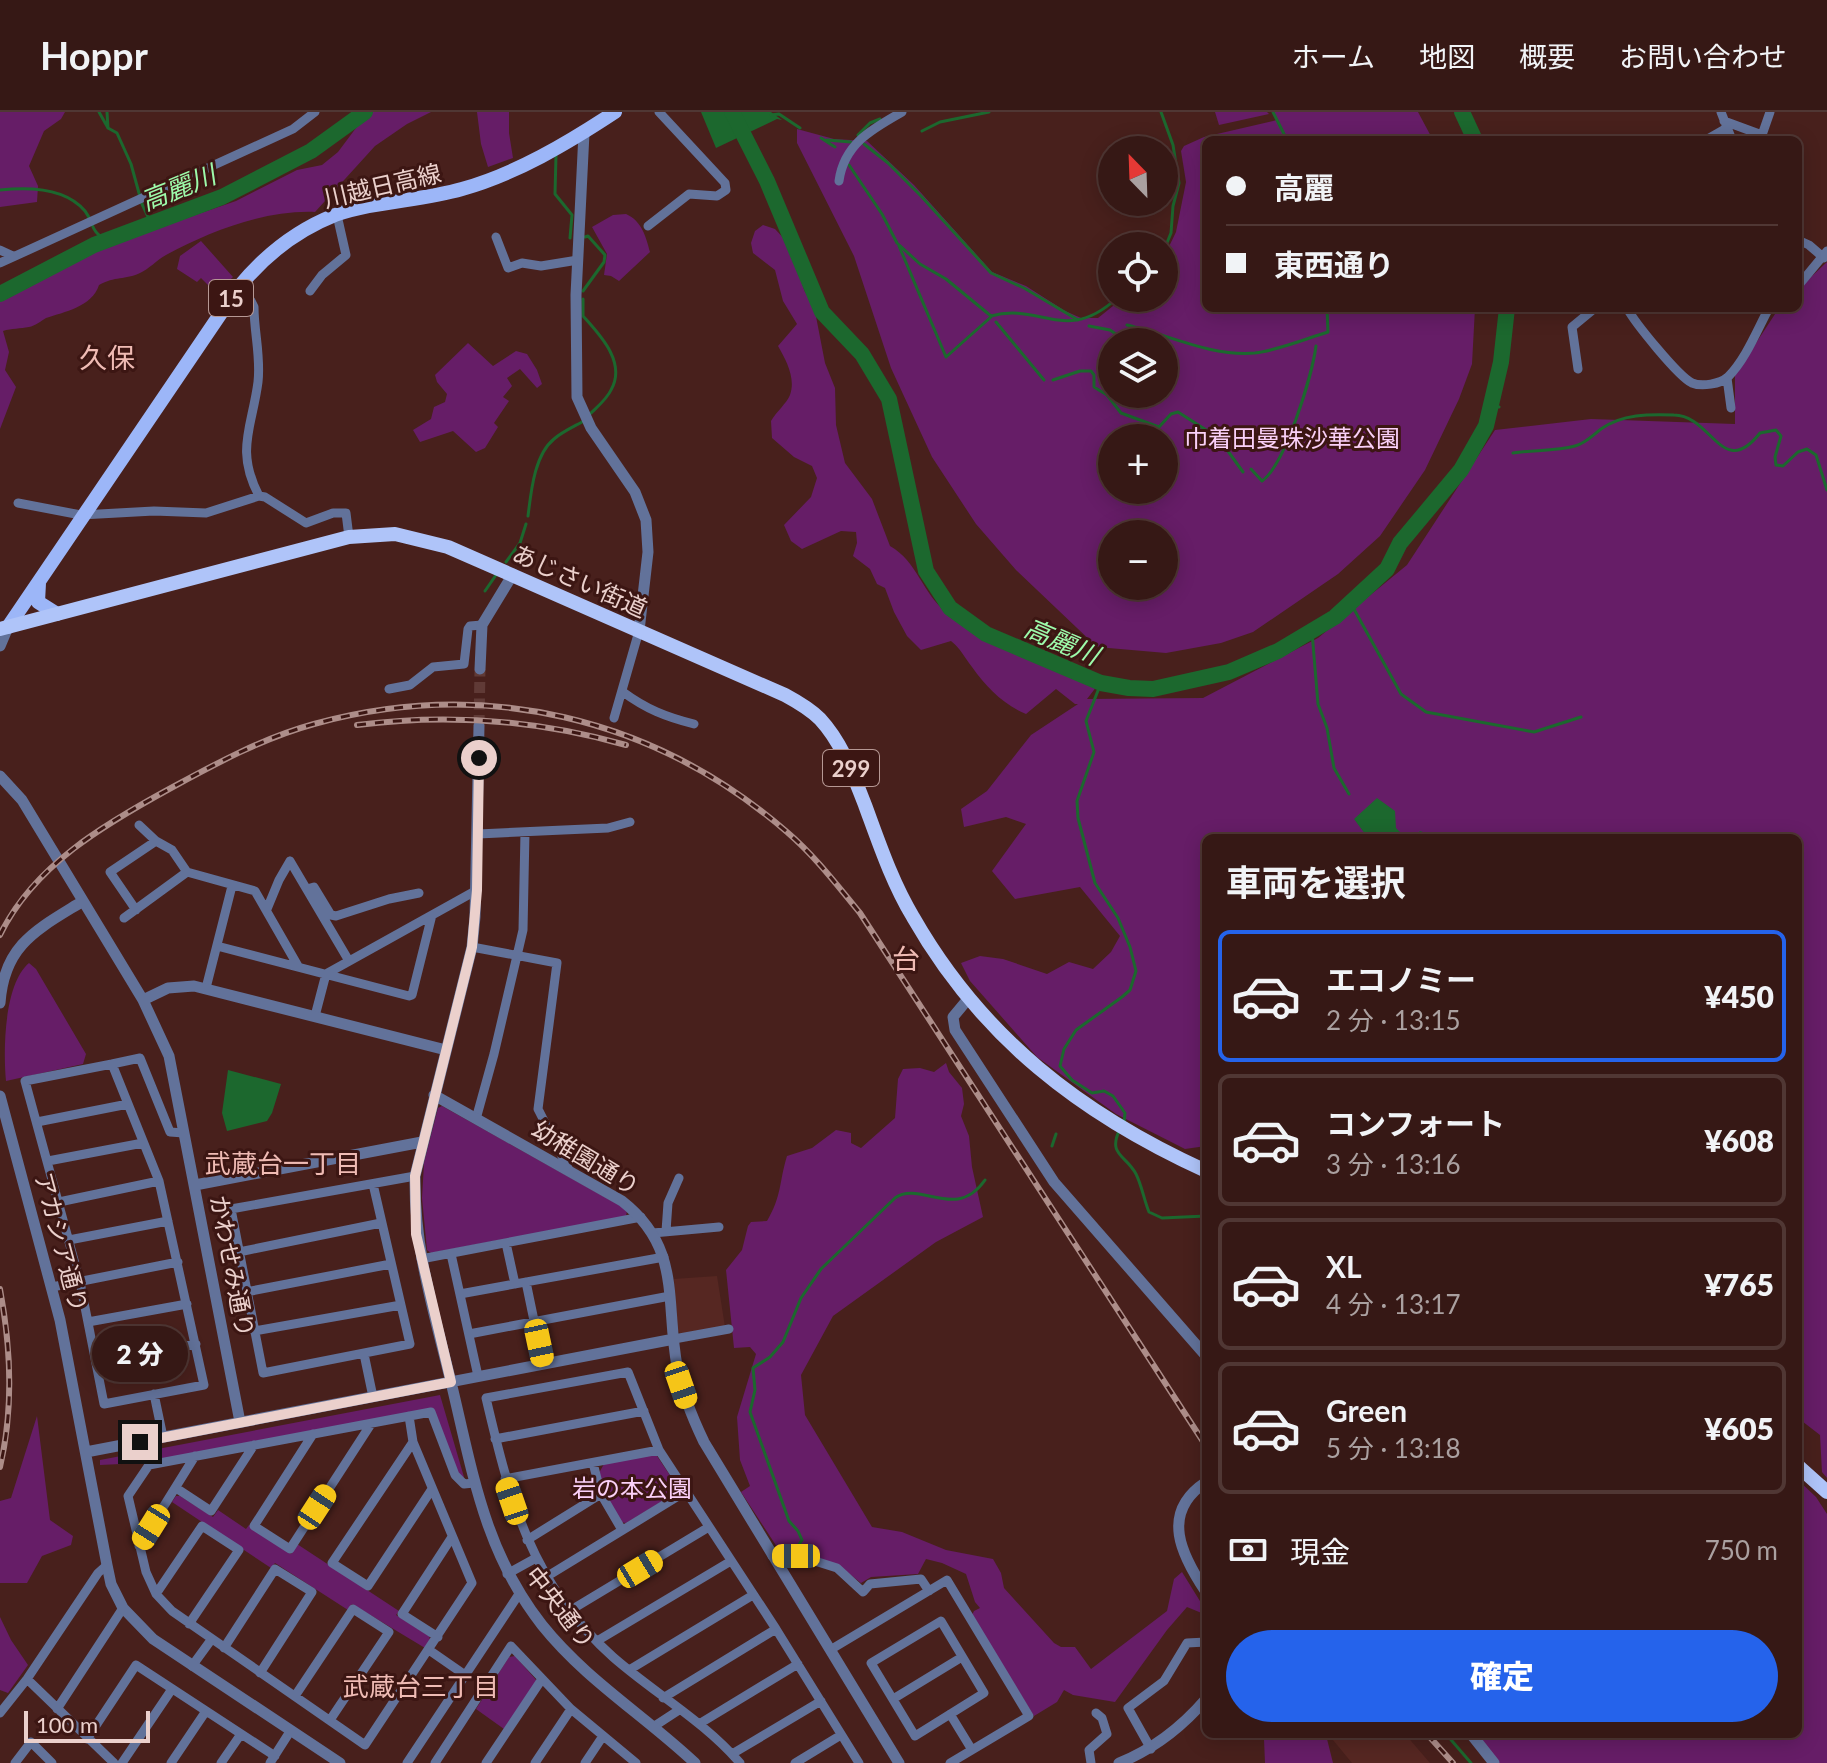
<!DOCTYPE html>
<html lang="ja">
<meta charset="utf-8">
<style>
:root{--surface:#361815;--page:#412522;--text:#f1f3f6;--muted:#aaa0a0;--line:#503734;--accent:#2563eb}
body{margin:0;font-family:Lato,"Noto Sans JP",sans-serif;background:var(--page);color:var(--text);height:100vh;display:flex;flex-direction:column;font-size:30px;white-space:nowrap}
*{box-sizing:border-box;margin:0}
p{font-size:26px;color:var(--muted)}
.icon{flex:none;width:44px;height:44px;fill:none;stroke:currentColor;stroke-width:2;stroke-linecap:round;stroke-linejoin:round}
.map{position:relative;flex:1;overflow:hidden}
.side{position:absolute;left:1202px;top:722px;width:600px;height:904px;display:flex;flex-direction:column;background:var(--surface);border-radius:12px;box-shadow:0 4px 20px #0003,0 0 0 2px var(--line)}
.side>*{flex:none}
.guide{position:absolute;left:1202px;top:24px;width:600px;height:176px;border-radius:12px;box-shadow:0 4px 20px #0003,0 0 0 2px var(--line);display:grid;align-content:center;height:176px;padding:0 24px;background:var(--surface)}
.needle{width:52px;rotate:337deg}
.controls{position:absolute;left:1098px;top:24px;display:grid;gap:16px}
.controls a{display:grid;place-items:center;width:80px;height:80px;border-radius:50%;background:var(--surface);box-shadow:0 4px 20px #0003,0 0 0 2px var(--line);font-size:40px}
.scale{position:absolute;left:24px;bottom:20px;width:126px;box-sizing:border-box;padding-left:8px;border:4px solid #ebd0cc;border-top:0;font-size:22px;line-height:28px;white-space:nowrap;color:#ebd0cc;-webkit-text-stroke:6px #3c1613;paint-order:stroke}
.end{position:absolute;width:36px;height:36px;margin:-18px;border:10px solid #ebd0cc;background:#111;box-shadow:0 0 0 4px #111}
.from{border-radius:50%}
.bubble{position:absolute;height:56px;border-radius:28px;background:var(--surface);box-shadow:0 4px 20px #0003,0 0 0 2px var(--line);font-size:26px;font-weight:800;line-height:56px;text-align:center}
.car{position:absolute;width:24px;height:48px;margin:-24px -12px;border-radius:10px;box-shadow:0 0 6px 2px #0007;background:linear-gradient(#f5c518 24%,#345 0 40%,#f5c518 0 76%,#345 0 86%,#f5c518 0)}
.guide b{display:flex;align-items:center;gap:28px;height:76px;font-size:30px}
.guide b+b{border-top:2px solid var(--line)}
.guide i{width:20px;height:20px;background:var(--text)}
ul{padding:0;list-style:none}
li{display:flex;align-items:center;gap:24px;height:132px;margin:0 16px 12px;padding:0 8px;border:4px solid var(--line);border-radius:12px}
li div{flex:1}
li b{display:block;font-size:30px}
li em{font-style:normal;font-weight:800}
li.selected{border-color:var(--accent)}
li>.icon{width:72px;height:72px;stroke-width:1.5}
h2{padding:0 24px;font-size:36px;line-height:96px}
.pay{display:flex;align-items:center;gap:20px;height:88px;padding:0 24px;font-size:30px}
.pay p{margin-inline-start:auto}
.button{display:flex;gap:16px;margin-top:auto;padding:16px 24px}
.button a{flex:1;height:92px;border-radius:48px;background:var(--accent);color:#fff;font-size:32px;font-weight:800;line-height:92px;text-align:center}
header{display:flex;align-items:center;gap:48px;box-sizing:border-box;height:112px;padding:0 40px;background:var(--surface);border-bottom:2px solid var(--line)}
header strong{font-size:38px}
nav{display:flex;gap:44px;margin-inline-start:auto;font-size:28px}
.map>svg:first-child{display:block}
.built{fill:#562722}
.green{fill:#661d67;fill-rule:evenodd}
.water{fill:#1c682e}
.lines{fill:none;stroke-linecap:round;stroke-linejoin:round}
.stream{stroke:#1c682e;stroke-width:3}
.river{stroke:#1c682e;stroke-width:16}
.tertiary-tunnel{stroke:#603a36;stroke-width:11;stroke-dasharray:11 5.5;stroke-linecap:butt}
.minor{stroke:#62729a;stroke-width:9}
.tertiary{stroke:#62729a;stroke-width:11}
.primary{stroke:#9cb6f8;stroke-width:14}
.trunk{stroke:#afc4f9;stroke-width:14}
.rail-casing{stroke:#ad8d89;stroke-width:6}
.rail{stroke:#3c1613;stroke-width:3;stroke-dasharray:9;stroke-linecap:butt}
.route{stroke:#ebd0cc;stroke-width:10}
.labels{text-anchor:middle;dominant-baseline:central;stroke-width:6;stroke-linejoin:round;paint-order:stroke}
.shield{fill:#3c1613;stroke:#b69894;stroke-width:2}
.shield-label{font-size:22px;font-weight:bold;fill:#ebd0cc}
.street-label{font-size:24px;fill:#ebd0cc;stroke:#3c1613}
.park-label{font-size:24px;fill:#fad0f8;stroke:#3c1613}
.water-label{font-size:26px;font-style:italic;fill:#9dfaaa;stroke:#3c1613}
.neighbourhood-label{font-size:26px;fill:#efbbb4;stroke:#3c1613}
.quarter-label{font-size:28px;fill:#efbbb4;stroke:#3c1613}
</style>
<header>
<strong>Hoppr</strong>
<nav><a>ホーム</a><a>地図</a><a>概要</a><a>お問い合わせ</a></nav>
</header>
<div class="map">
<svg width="1827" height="1651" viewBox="0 0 1827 1651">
<rect width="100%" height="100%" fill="#48201c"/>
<path class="built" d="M717,1164L725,1215L681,1222L678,1219L674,1167Z
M1328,1622H1405L1430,1651H1352Z"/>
<path class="green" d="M0,0H65L61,7L44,19L29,54L38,74L37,90L0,95Z
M372,0H431L407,12L375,34L315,100C264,98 210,119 166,143C157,148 149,157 140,161C125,168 115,164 99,173C92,195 64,200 46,206C41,209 35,214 29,215C20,217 12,216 3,219L9,240L5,258L16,275L0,317V186L40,168L71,149L108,133L236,89L297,58L322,53L338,40L365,4Z
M477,0H509V21L513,46L488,55L481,32Z
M1215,0H1267L1269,2L1219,13Z
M1273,0H1418L1433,28H1206V196H1475L1472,252L1459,287L1425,358L1380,424L1338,462L1253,520L1221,531L1166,541L1097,535L1016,458L976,412L932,345L891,256L854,144L797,31V17L834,27L867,29L914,73L992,160L1026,174L1065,199L1081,206H1098L1123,186H1164V145L1176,120L1186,70L1181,39L1184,34L1204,25L1277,8ZM1112,230H1164V282H1112ZM1112,326H1164V378H1112ZM1112,422H1164V474H1112Z
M626,102C642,109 646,125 650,140L619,169L611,164L604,163L607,142L592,115L613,103Z
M763,113L775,117L787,130L805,180L813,189L825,251L835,276L836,313L845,351L872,387L890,434C917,449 923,482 946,500C992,535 1047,549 1097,574L1087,587L1203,586L1318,526L1407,453L1495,318L1591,307L1735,312V263L1779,196H1798V177L1827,150V1366L1822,1360L1820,1323L1798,1306V726H1206V1034L1185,1037L1116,1002L1037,945L970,869L961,851L980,844L1003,847L1047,862L1069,850L1093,857L1111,840L1120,824L1080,775L1015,787L992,759L1026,712L1006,705L964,715L961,697L987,679L1031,623L1078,592H1075L1056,577L1026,602C1004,593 986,575 972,555C964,545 961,537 951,529L921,538L907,524L894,500L885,476L877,472L870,457L853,444L857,431L856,420L841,419L802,437L791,429L784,413L811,385L817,366L812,354L794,345L772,326L771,309C776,300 787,291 790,283C796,266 786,248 778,234L797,212L783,189L775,158L753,141L751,131L755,119Z
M201,129L233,165L216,181L201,166L197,170L177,157L180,144Z
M468,231L493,254L516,239L527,242L537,258L542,272L537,276L520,257L507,266L512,274L503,285L509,289L494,311L498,315L485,336L476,340L453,319L420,330L413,318L431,307L434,295L445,290L447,282L437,270L435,263Z
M29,851L36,857L86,942L83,952L6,969C3,938 4,872 29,851Z
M946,951L949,960L962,976L964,992L961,1004L969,1024L972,1055L983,1105L936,1130L833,1204L801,1263L805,1303L872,1415L902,1420L946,1438L993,1447L1001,1461L1004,1476L1054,1531L1061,1535H1075L1091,1557L1167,1499L1174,1467L1182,1460L1203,1494L1204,1502L1187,1495L1167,1518L1115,1590L1073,1583L1064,1578L1057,1590L1034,1604L972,1503L974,1499L980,1496L975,1490L966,1462L942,1451L926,1447L918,1462L871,1465L861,1471L838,1453L819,1446L810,1436L779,1438L741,1380L750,1374L740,1348L737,1305L756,1242L750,1235L734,1236L726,1158L742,1138L748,1114L751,1110L767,1109C782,1084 779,1070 787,1044L812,1036L836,1018L851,1021V1031L861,1036L895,1006L898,967L903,957L920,956L934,960Z
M442,994L619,1093L627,1099L626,1104L431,1141L427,1138L422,1086L424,1051L438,996Z
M440,1283L464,1365L459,1364L433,1296L143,1351L100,1353V1348Z
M37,1304L50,1408L73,1424L71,1433L42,1444L27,1471H0V1389L11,1386Z
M652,1342L657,1344L677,1374L674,1382L626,1411L620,1410L605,1383L599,1361L604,1352Z
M1798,1368L1816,1385L1827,1402V1651H1494L1471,1622H1798Z
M176,1384H180L213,1405L218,1398L246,1417L249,1413L291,1442L297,1432L399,1499L396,1503L429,1524L430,1528L425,1536L352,1492L348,1498L275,1451L271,1456L172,1390Z
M0,1505L11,1528L28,1553L8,1581L0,1578Z
M515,1544L537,1569L504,1617L476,1597L509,1545Z
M1260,1622H1323L1327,1627L1333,1651H1265L1264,1627Z"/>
<path class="water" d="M701,0H771L782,8L777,7L716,36Z
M1377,686L1395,699L1396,716L1403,723L1413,726L1420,719L1426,721L1427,726H1368L1354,707Z
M228,958L281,972L272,1001L267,1009L227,1019L222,1001Z"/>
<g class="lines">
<path class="stream" d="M99,0L108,16
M107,0L108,16
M1161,0L1173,33L1179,71L1173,94L1171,121L1164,138
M1273,0L1287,28
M771,3L779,2L800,16
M108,16L117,21L131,52L142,92L151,111
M922,19L940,10L989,0
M858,23L870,11L880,7
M821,26L835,35
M827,28L851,30
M864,32L888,51L921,84L991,161L1024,176L1078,208
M556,43L555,82L572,103L570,126
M849,53L882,102L897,131L920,152L946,167L991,204C1040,190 1066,233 1117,186
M0,78C28,75 65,75 85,99C95,112 89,119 107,128
M899,134L946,245L991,205
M583,179L604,150L605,143L588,124L585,125
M583,187V204C599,222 627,250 611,278C607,287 597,295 590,302
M996,210L1044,268
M1127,213C1169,223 1212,245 1255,241C1279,238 1305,227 1328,220L1327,196
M1089,214L1110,218L1120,225L1124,223
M1053,268L1080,259H1091L1094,263V275L1107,283L1121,301L1159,315L1171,302L1178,300L1214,323
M1493,293L1499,295
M1220,328L1243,360
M1513,341C1533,338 1556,339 1575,334C1586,331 1593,323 1601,317C1622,302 1649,302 1674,303C1712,303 1722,369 1760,321L1776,318L1781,324L1775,345L1776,353L1783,354L1798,340L1807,337L1816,343L1827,378
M1251,357L1262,369C1285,353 1312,264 1316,234
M528,404C531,381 534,343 554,327C562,320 573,315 582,310
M506,450L520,431L526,412
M485,479L496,463
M1350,490L1401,582L1426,600L1534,620L1581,605
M1312,520L1318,592L1327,616L1334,656L1349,682
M1101,571L1086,609L1094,640L1077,689L1078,706L1095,771L1118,806L1130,835L1136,859L1130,878L1122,885L1076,918L1064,937L1060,954L1072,968L1092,981L1104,979L1113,984L1125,1001L1124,1011
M1120,1017C1107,1043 1126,1043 1136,1062C1142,1074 1144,1088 1149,1100L1162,1106L1206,1104
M1052,1034L1056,1022
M798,1434L802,1428L798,1419L789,1409L750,1300L755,1278L753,1256L770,1245L783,1230L801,1186L821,1157L895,1086C920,1068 956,1110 985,1068
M1446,1622L1471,1651"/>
<path class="river" d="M732,0L767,69L822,200L862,242L889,287L926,459L950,496L986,522L1101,571L1129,576L1153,577L1229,560L1278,539L1335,505L1387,457L1400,431L1461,358L1486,314L1501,250L1507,196
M1462,0L1475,28
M0,182L94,133L222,85L311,39L365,0"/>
<path class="tertiary-tunnel" d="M479,614L480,557"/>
<path class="minor" d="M1721,0L1732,28
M1724,9L1762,23L1770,0
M1706,28L1727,16
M839,69C844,32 872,17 902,0
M648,114L689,82L717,84L726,78L725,71L659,0
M496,125L508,156L522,151L541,154L578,148
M1798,128L1809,133L1824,146
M0,138L13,144
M0,151L293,17L315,0
M1798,174L1827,139
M238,176L251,189L254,195C254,220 261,245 258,270C252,316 235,338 259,384
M310,179L322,163L346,143L337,103
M1627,196C1635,211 1678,264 1692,271C1702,275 1720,272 1728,265C1746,247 1757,218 1769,196
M1578,257L1572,215L1595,196
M1727,266L1731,296
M18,391L81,403L154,399L206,401L259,384L265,385L306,411L333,401H346L349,425
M389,577L410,573L433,555L464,552L468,517L470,514L482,513
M623,580C646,597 666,605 694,612
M614,606L639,519
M139,713L156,729L172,738L187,760L255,779L298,854
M478,722L608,716L630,710
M290,749L349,849
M307,777L314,775L331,803L336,804L389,787L419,781
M267,797L279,768L290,749
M136,798L110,760L156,729
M124,806L187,760
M217,834L409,884L412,883L432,803
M472,835L557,851L538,997L569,1058
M206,876L232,774
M315,904L326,862L477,778
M112,952L159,1069L204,1273L104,1292L80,1170L25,969Z
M112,952L140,946L170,1020L184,1021
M476,1007L494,942L523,818L525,720
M37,1010L128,992
M48,1049L143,1031
M373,1072L410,1232L263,1261L231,1097L415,1064
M59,1090L159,1069
M666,1119L668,1091L679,1066
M653,1121L719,1115
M69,1128L168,1109
M506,1131L515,1172
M239,1140L381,1111
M451,1142L478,1264
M421,1147L641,1105
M526,1170L543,1252
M52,1175L178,1150
M246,1180L391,1152
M460,1182L664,1145
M88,1210L187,1192
M254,1219L401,1193
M469,1222L670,1184
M674,1227L729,1217
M364,1242L373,1285
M96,1251L196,1232
M154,1282L163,1325
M409,1304L413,1330L472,1471L365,1633L172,1499L156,1482L146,1460L128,1384L149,1353L431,1300L455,1363L464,1372L474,1371
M313,1322L254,1414L290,1437L371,1312
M495,1327L644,1299
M413,1330L332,1451L368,1474L432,1377
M593,1351L601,1382L622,1418
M505,1367L659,1338
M176,1376L211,1399L254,1333
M527,1428L601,1382
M139,1434L195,1344
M772,1444L811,1443L818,1450L837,1456L863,1480L870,1472L921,1467L929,1479
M507,1462L536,1446
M546,1465L685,1380
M156,1482L202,1414L239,1438L189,1512
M571,1498L709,1415
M941,1509L984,1581L915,1624L871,1551Z
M438,1525L402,1502L452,1425
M597,1529L731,1449
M224,1536L275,1457L312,1480L260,1561
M429,1538L465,1563
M830,1538L947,1468L1029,1604L950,1651
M192,1554L211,1528
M629,1558L753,1483
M27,1567L114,1651
M295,1584L353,1497L389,1520L330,1608
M663,1586L776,1517
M893,1587L962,1545
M57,1597L123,1496
M0,1601L27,1567L98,1461L107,1453
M950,1602L972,1638
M699,1612L798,1552
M653,1615L679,1598
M87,1627L136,1553L275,1644
M1151,1637L1128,1596L1164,1569L1187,1531L1206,1530
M732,1642L821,1589
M15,1651L31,1630L52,1651
M122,1651L172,1577
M171,1651L206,1599
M221,1651L241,1622
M270,1651L291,1618
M407,1651L519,1482
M435,1651L511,1534L571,1597L636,1651
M486,1651L542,1567
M535,1651L571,1597
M585,1651L603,1624
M740,1651C704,1609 654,1581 613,1545C531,1472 510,1388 486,1286L628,1260L659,1338L776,1517L859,1651
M795,1651L841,1623
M1091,1651L1089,1638L1107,1622L1102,1606L1096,1601"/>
<path class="tertiary" d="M584,21L576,183L577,285L591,316L635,380L646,408L648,440L639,519
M0,534L8,515
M480,557L482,513L513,462
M479,614L475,805L472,835L415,1064C414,1137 433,1196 450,1266C472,1356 483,1438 542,1513C586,1568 644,1603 695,1651
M0,664L22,688L143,888L169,944L240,1310
M968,887L953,905L955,918L1054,1070L1206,1244
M143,888L168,876L194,874L446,938
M0,891C4,832 38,817 83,789
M434,983L622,1089C682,1136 665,1188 677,1254C682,1281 692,1305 704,1330L899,1651
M0,984L60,1208L107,1453L111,1472L123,1496L153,1527L340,1651
M195,1073L422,1030
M86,1340L674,1227
M1206,1370C1159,1401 1182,1444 1206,1480
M1471,1622L1494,1651
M1119,1651C1154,1637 1181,1616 1206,1587"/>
<path class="primary" d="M39,471L38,490L57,502
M8,515L238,176C264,144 297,118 335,103C375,89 421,89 462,77C516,62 568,31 615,0"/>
<path class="trunk" d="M0,517L349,425L395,422L448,435L785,583C798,590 810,597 820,607C843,632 853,663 865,693C879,731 892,770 913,805C982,926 1081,1002 1206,1059
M1798,1354L1827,1380"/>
<g class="rail-casing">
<path id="rail" d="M357,613C449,601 537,608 626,633
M0,823C34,753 105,712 171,676C217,651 263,626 314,612C484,565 654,605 787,720C815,744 837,773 860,801L1206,1334
M0,1177C11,1236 14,1296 0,1355
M1427,1622L1453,1651"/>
</g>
<use href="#rail" class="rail"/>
</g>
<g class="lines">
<path class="route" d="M140,1330L451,1270L416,1122L415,1064L472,835L477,778L479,646"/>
</g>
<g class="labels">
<g class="shield">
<rect x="209" y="168" width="44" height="36" rx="6"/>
<rect x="823" y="638" width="56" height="36" rx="6"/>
</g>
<g class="shield-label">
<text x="231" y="186">15</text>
<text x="851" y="656">299</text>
</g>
<g class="street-label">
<text transform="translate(382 73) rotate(-13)">川越日高線</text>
<text transform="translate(580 468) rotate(24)">あじさい街道</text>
<text transform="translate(586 1045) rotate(31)">幼稚園通り</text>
<text transform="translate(62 1130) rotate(75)">アカシア通り</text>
<text transform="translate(233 1154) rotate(79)">かわせみ通り</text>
<text transform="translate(561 1495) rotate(52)">中央通り</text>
</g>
<g class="park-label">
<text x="1292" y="325">巾着田曼珠沙華公園</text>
<text x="632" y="1375">岩の本公園</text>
</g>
<g class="water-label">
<text transform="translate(178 75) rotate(-22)">高麗川</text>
<text transform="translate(1062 529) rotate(23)">高麗川</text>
</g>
<g class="neighbourhood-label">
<text x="283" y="1051">武蔵台一丁目</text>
<text x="421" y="1574">武蔵台三丁目</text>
</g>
<g class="quarter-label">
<text x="107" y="245">久保</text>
<text x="906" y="846">台</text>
</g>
</g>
</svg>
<div class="controls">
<a><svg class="needle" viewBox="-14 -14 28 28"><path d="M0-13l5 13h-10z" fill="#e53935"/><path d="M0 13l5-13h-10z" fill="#aaa0a0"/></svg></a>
<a><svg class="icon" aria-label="locate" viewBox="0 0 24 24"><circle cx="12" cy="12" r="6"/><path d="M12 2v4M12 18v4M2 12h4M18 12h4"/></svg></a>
<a><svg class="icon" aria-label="layers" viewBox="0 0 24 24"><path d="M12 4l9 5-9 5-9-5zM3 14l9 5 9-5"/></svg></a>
<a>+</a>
<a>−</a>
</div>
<div class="scale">100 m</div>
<i class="end from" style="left:479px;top:646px"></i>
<i class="end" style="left:140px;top:1330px"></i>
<div class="bubble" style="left:92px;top:1214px;width:96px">2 分</div>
<i class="car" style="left:539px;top:1231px;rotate:168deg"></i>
<i class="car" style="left:681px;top:1273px;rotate:161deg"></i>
<i class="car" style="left:512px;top:1389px;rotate:341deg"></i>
<i class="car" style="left:317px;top:1395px;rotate:33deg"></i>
<i class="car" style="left:151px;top:1415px;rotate:212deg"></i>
<i class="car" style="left:796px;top:1444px;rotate:270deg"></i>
<i class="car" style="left:640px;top:1457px;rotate:59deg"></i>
<div class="guide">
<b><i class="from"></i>高麗</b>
<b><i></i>東西通り</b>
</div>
<section class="side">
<h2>車両を選択</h2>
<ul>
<li class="selected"><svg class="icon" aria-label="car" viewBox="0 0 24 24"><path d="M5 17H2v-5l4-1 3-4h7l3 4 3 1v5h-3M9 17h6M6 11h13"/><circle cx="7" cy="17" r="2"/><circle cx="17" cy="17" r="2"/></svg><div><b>エコノミー</b><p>2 分 · 13:15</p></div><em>¥450</em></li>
<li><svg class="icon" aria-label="car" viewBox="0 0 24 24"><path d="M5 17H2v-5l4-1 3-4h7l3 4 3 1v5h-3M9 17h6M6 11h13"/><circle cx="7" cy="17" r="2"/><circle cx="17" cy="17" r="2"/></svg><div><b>コンフォート</b><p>3 分 · 13:16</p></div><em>¥608</em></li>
<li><svg class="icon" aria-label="car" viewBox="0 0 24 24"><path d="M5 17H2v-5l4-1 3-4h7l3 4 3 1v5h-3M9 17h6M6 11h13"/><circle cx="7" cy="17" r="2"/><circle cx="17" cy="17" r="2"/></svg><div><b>XL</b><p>4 分 · 13:17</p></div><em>¥765</em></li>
<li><svg class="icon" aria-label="car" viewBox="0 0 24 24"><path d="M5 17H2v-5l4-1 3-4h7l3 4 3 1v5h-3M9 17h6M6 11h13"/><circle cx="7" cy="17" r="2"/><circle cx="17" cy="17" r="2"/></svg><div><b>Green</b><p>5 分 · 13:18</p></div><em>¥605</em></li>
</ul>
<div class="pay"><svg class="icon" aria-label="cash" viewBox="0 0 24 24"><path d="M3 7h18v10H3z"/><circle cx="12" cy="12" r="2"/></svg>現金<p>750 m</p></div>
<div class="button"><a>確定</a></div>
</section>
</div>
